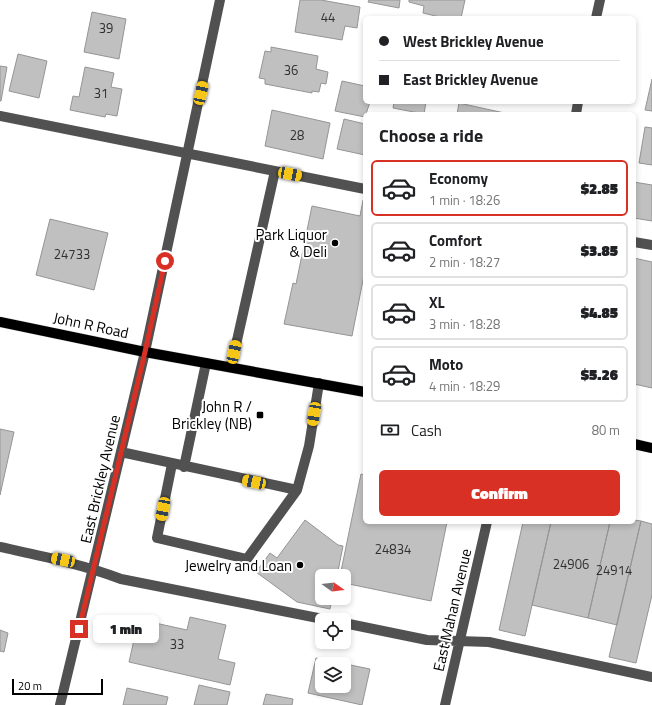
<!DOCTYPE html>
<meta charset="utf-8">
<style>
:root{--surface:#fff;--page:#f6f6f6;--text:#202124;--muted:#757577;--line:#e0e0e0;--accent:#d93025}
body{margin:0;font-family:"Titillium Web",sans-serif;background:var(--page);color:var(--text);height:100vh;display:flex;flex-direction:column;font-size:15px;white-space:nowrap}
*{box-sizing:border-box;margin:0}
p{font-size:13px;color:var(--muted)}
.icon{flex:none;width:22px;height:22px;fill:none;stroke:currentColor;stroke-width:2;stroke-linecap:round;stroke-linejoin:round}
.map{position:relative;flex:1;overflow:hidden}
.details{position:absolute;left:363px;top:112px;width:273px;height:412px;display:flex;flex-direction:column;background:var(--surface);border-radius:6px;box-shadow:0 2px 6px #0003}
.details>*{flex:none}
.guide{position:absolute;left:363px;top:16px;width:273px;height:88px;border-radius:6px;box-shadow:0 2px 6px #0003;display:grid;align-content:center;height:88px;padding:0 16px;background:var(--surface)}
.needle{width:26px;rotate:104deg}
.controls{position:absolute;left:315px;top:569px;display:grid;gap:8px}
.controls a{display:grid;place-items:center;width:36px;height:36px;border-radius:6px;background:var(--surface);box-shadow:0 2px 6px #0003;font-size:20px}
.scale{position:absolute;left:12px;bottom:10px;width:91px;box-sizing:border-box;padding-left:4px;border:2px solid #000;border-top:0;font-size:11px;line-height:14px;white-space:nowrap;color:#000;-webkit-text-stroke:3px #fff;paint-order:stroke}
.end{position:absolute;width:18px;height:18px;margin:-9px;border:5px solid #d93025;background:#fff;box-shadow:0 0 0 2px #fff}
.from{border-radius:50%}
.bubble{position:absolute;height:28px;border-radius:6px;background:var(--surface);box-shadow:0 2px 6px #0003;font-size:13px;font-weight:800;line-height:28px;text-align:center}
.car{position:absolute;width:12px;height:24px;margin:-12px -6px;border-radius:5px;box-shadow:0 0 3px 1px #0007;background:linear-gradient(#f5c518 24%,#345 0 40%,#f5c518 0 76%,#345 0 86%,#f5c518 0)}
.guide b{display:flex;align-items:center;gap:14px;height:38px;font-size:15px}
.guide b+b{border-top:1px solid var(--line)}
.guide i{width:10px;height:10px;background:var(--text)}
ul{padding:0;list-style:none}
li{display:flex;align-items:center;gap:12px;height:56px;margin:0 8px 6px;padding:0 8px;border:2px solid var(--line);border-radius:6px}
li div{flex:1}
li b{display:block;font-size:15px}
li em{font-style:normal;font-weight:800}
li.current{border-color:var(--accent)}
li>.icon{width:36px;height:36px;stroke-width:1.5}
h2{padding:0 16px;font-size:18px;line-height:48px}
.pay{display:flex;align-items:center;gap:10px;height:44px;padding:0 16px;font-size:15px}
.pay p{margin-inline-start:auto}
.primary-button{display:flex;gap:8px;margin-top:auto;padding:8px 16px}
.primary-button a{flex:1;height:46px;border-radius:6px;background:var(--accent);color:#fff;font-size:16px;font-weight:800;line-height:46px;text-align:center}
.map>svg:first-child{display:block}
.building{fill:#c0c0c0;stroke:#959595;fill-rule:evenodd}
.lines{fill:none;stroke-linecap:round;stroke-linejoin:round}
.major-casing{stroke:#dbdbdb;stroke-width:11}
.minor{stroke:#515151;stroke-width:10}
.major{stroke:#000;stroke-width:10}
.route{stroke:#d93025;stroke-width:5}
.poi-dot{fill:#000;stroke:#fff;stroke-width:1.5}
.labels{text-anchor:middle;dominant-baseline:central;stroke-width:4;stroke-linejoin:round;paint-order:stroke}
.number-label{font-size:13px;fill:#303030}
.poi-label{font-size:15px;fill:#000;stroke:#fff;text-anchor:end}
.street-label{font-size:15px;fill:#000;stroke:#fff}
</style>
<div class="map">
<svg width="652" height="705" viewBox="0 0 652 705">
<rect width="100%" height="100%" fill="#fff"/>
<path class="building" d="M300,0H321L360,7L357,28L345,26L342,40L295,32Z
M369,0H400L399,8L368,2Z
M409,0H465L461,18H444L423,13L424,6L409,2Z
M92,12L126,19L119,59L84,52Z
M271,47L318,56L316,69L328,72L326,84L321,83L319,92L312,91V93L265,84V79L259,78L265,51L271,52Z
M18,54L47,61L39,98L9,91Z
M0,66L7,67L1,101H0Z
M85,67L114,73L111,87L122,89L117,116L106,114L105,117L70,110L73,96L79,97Z
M652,79V111L645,110Z
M342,81L365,86V102H370L365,117L335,111Z
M394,102H426L424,114L393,108Z
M459,103L509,114H457Z
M272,110L330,123L323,159L265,146Z
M344,119L365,124V155L337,149Z
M645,127L652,128V165L639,163Z
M634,182L652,185V221L634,218Z
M363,200H365V270L352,336L284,324L293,283L296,284L312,206L360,216Z
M50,219L108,233L94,290L36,275Z
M634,258L652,262V388L634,384Z
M0,429L14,432L0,495Z
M361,474L365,475V522H447L431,601L344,583V576H340Z
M305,520L338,545L343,546L337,576H322V598H332L330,609L297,602L256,572L270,553L277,558Z
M634,520L641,521L617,625L588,618L610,522H634Z
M641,521L652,524V595L636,663L609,657Z
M523,522H551L525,636L499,630Z
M551,522H610L588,618L532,605Z
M190,617L226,625L218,659L235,663L230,685L129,662L138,622L145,623L146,621L187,630Z
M0,630L8,633L4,652L0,651Z
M316,658L370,669L362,705L308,693ZM322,664H344V686H322Z
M199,685L230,692L227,705H194Z
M127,688L168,697L166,705H123Z
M266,694L293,699L292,705H263Z"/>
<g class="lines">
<g class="major-casing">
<path id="major" d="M0,322L145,352L365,392
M634,444L652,448"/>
</g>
<path class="minor" d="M596,18L600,0
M576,114L578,102
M0,116L365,189
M634,242L652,245
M231,367L275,171
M121,452L297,490L309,446L319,383
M172,464L157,538L247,559L297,490
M184,467L206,363
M0,547C41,556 82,564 121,579L328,620
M344,623L427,640L489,642L652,677
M60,705L145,352L220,0
M445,705L487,522"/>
<use href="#major" class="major"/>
</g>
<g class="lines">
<path class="route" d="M79,629L145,352L165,261"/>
</g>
<g class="poi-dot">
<circle cx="335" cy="243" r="4"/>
<rect x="256" y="411" width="8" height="8" rx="2"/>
<circle cx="300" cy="565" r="4"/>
</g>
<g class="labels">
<g class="number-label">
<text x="328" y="17">44</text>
<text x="106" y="28">39</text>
<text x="291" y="70">36</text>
<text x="101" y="93">31</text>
<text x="297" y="135">28</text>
<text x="72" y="254">24733</text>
<text x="393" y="549">24834</text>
<text x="571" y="564">24906</text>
<text x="614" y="570">24914</text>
<text x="177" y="644">33</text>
</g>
<g class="poi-label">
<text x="327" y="234">Park Liquor<tspan x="327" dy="17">&amp; Deli</tspan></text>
<text x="252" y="406">John R /<tspan x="252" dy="17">Brickley (NB)</tspan></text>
<text x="292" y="565">Jewelry and Loan</text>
</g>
<g class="street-label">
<text transform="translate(91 325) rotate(12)">John R Road</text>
<text transform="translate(100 479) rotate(-77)">East Brickley Avenue</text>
<text transform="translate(452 610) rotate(-77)">East Mahan Avenue</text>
</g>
</g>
</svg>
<div class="controls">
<a><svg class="needle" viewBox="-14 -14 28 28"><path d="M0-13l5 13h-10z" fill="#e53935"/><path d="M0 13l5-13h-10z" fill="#757577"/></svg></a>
<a><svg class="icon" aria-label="locate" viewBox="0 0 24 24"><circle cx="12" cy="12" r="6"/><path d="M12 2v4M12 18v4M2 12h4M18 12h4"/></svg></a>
<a><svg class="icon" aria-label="layers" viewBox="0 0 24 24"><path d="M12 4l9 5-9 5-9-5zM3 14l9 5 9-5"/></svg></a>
</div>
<div class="scale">20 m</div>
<i class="end from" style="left:165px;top:261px"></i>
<i class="end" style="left:79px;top:629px"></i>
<div class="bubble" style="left:93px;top:615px;width:66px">1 min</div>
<i class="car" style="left:201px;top:93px;rotate:12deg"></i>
<i class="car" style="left:290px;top:174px;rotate:101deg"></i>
<i class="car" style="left:234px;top:352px;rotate:12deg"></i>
<i class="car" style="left:314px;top:414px;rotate:189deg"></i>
<i class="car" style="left:254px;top:482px;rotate:282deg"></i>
<i class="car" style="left:163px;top:509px;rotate:191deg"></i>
<i class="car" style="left:63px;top:560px;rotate:282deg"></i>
<div class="guide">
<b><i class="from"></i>West Brickley Avenue</b>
<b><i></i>East Brickley Avenue</b>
</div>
<section class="details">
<h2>Choose a ride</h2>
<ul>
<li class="current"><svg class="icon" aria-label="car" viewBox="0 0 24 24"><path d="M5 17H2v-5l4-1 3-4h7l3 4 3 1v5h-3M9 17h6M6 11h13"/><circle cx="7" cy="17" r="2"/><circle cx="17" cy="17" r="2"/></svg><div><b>Economy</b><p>1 min · 18:26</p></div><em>$2.85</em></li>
<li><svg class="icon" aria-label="car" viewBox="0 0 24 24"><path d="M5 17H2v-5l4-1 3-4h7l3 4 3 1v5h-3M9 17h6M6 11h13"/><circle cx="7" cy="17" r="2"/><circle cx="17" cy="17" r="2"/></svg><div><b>Comfort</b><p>2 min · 18:27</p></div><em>$3.85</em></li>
<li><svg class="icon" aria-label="car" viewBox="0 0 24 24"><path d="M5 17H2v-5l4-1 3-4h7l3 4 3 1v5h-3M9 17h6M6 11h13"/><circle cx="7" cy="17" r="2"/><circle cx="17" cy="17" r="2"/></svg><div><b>XL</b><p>3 min · 18:28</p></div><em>$4.85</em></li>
<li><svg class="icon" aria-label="car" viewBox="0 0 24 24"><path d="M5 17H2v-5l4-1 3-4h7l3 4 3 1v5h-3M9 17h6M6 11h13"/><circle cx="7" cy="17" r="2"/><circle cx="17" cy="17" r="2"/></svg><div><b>Moto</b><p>4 min · 18:29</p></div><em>$5.26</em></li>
</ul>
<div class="pay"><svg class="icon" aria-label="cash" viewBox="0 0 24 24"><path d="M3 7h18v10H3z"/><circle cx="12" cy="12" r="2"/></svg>Cash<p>80 m</p></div>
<div class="primary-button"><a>Confirm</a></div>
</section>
</div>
